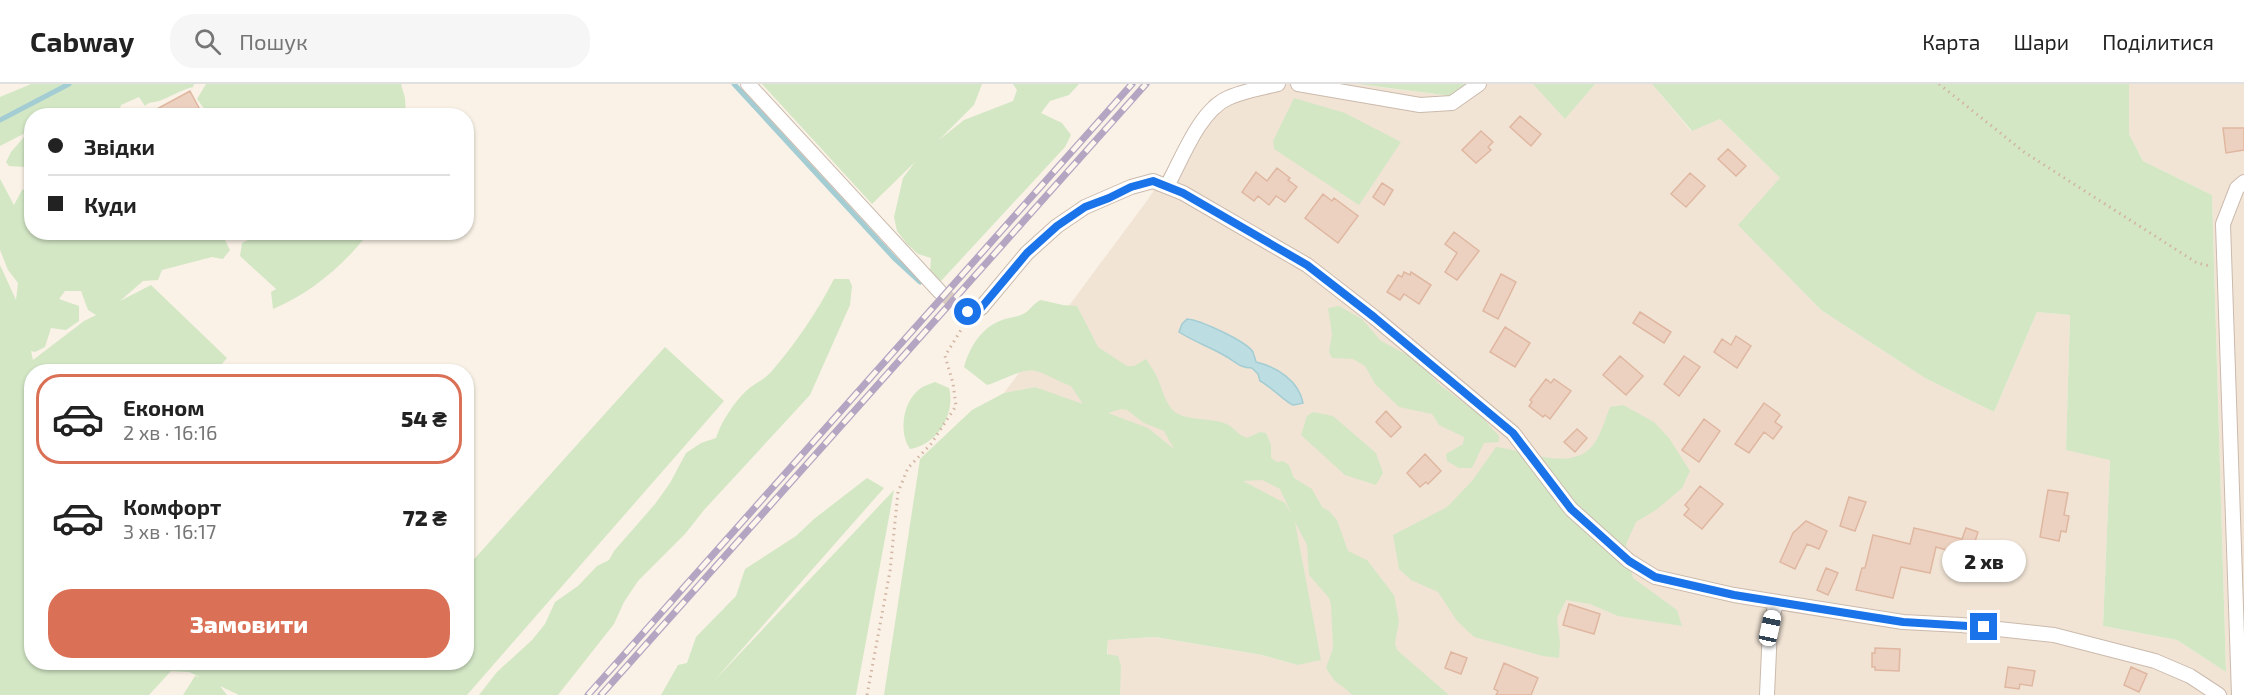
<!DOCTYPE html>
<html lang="uk">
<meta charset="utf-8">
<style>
:root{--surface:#fff;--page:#f6f6f6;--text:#222;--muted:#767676;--line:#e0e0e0;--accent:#da7055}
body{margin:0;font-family:"Exo 2",sans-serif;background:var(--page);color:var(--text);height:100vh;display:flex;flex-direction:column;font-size:22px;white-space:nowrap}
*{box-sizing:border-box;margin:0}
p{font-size:20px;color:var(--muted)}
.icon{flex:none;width:33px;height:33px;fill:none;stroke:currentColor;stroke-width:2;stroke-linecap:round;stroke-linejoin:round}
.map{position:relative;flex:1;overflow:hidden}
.drawer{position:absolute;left:24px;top:280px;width:450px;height:306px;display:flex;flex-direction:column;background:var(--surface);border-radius:24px;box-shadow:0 2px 4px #0004}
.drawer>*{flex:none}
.banner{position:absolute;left:24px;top:24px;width:450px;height:132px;border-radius:24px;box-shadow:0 2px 4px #0004;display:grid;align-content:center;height:132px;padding:0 24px;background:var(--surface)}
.end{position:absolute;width:27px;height:27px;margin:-14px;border:8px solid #1a73e8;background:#fff;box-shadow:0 0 0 3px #fff}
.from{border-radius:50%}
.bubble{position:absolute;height:42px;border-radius:21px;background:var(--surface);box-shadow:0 2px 4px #0004;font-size:20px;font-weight:800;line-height:42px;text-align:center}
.car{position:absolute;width:18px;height:36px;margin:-18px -9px;border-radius:8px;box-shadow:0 0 4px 2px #0007;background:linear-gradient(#fff 24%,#345 0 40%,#fff 0 76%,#345 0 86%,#fff 0)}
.banner b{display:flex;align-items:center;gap:21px;height:57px;font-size:22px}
.banner b+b{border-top:2px solid var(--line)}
.banner i{width:15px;height:15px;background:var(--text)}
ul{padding:10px 0 0;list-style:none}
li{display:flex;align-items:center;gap:18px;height:90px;margin:0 12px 9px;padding:0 12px;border:3px solid transparent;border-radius:24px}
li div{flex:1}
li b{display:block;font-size:22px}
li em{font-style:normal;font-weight:800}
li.selected{border-color:var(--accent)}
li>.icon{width:54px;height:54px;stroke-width:1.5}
.action{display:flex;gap:12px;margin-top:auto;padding:12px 24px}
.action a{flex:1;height:69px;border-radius:24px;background:var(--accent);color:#fff;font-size:24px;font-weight:800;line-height:69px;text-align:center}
header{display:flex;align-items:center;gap:36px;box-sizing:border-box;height:84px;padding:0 30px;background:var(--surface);border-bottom:2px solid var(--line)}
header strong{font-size:28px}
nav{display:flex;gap:33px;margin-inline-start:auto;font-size:21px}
.search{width:420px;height:54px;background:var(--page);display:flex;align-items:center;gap:15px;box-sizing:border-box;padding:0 21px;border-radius:24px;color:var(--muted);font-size:22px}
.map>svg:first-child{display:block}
.residential{fill:#f1e4d5}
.green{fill:#d3e7c5;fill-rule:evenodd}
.water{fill:#bcdde2;stroke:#a3cdd3;stroke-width:1.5}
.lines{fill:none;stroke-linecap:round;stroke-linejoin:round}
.stream{stroke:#a3cdd3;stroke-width:5}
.building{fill:#edd1c0;stroke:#dfb7a1;stroke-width:1.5}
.street-tunnel{stroke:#d8ccc0;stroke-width:14;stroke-dasharray:14 7;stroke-linecap:butt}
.street-casing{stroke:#cbbaad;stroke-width:16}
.path{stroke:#d2b4a3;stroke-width:3;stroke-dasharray:1.5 4.5;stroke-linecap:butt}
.street{stroke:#fff;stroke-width:14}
.rail-casing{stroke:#b4a5c3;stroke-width:7}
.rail{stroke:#fdf6ec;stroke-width:4.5;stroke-dasharray:14;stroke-linecap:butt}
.route{stroke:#1a73e8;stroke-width:8}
</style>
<header>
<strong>Cabway</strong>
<div class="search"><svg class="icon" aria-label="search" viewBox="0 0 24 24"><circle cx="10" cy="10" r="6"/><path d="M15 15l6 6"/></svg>Пошук</div>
<nav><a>Карта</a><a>Шари</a><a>Поділитися</a></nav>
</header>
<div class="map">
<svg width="2244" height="611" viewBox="0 0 2244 611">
<rect width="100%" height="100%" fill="#faf2e6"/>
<path class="residential" d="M1271,0H1354L1452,12L1467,0H1533L1565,34L1595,0H1652L1691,47L1720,35L1781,95L1739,141L1821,226L1925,294L1994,328L2037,228L2070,231L2066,365L2110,375L2103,542L2177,556L2226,588L2212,111L2143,77L2129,50V0H2244V611H1106L1108,556L1155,553L1262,571L1297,581L1186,376L1036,303L1004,309L1149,114L1210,15L1247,3Z"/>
<path class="green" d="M31,0H194L193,3C180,6 171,13 159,17C152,19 150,17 145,22L139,13L121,21L118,31L32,32L31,46L0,62V13Z
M206,0H401L405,14L406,31L289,32C279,28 268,24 260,31H207L206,27L197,15Z
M762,0H982L974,21L939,56L964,36L1013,17L1017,6L1013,0H1079L1069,11L1050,17L1041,29L1062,39L1071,51L1065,63L941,197L930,188L931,174L918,170L907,160L897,147L894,133L903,94L915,78L872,120Z
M1357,0H1467L1452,12Z
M1533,0H1595L1565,35Z
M1652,0H2129V50L2143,77L2212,111L2226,588L2177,556L2103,542L2110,376L2066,366L2070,231L2037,228L1994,328L1925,294L1821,226L1738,141L1780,94L1720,35L1692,47Z
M1294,14L1345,29L1401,58L1359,121L1274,65L1273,57Z
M25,52H31V97L24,93L25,83L9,82L6,78L11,68Z
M0,95L14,121L22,106L31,104L32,148L230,149L225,156L230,166L223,175L212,173L162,186L158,196L143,197L120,217L151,201L227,274L215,288H32V579H466L467,483L665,263L724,317L467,611H239L220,602L227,611H183L195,592L200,593L189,588L171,587L149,611H0V181L16,216L18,199L8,186L0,166ZM65,207H81L88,226L96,231L84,237L33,276L31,267L35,268L45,263L51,244L66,246L79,237V222L59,215Z
M342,148L368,149C345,181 309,210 273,225L271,208L276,205L240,172L242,159L262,149Z
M834,195H849L852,202L850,221L810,311L704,426L685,450L638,497L624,518L614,540L558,611H479L497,588L532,556L545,540L555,518L578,502L597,482L609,476L614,467L655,420L670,399L686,369L701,359L716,354C721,338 733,320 746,307C753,300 764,296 771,288C796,259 817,228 834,195Z
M1041,216L1063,221L1077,222L1098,263L1127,282H1134L1146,275C1149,280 1153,285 1156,291C1162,302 1164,319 1175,328C1187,337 1211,334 1224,339C1234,342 1237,351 1247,354L1260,348L1266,349L1271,361V374L1277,378L1283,377L1289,381L1294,394L1312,405L1322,423L1329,427L1337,436L1348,467L1367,476L1394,511L1399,537L1395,559L1397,566L1449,611H1353L1334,596L1326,584L1333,564L1331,521L1329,514L1309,491L1307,461L1295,438L1321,576L1297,581L1262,571L1155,553L1108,556L1107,570L1118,572L1121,582L1120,611H884L920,375L972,326L1004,309L1035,303L1083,320L1071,302C1059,298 1047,290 1036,287C1021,284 1002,297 987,301L964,283C970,262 982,242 1005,235C1011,233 1017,233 1023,230C1030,227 1033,219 1041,216ZM1121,325L1127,326L1144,339L1164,347L1174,365L1148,344L1108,329ZM1262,396L1280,405L1292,431L1285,419L1243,397Z
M1339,222L1362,235L1381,257L1417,276L1440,301L1479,330L1499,352V358L1484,359L1472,384H1459L1447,377L1446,370L1463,360L1464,353L1439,341L1432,330L1399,323L1375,300L1365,282L1353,275L1332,274L1329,268L1332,250L1328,224Z
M935,298L949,304C956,330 937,361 910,365C898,348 903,316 921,304C925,301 931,300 935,298Z
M1623,321L1654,338L1669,354L1690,387L1682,404L1656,426L1636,438L1626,460L1633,494L1677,526L1682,542L1618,532L1590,520L1566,516L1557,534L1560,558L1559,574L1543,572L1474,553L1457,537L1438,508L1411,496L1399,485L1393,451L1447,423L1472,397L1496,363C1525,366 1571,389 1593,361C1601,351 1605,335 1610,323Z
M1313,328L1333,332L1376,369L1383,389L1376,401L1345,391L1301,351L1307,332Z
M867,394L884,404L713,598L894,406L856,611H661L678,581L687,579L696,553L736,512L745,485L796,452L814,435Z"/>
<path class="water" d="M1187,235C1200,236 1246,257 1253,268C1253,269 1256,277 1256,278C1277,283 1299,297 1303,319C1299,320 1296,321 1293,321C1289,321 1269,301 1260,297L1258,290L1252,284C1240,284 1236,278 1227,273C1211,263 1194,258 1179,248L1182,240Z"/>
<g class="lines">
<path class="stream" d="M734,0L895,175L920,198
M0,36L69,0"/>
</g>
<path class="building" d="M190,7L199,24L183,32H144Z
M1520,32L1541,50L1531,62L1510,43Z
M2223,44H2244V66L2226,69Z
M1481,47L1493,58L1488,63L1491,66L1476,79L1462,66Z
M1728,65L1746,82L1736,92L1718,75Z
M1277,84L1290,94L1288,96L1297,103L1285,118L1276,112L1269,121L1258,112L1254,117L1242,108L1256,88L1267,97Z
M1690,89L1705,102L1686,123L1671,110Z
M1382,99L1393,106L1384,121L1373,113Z
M1323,110L1332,117L1334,114L1358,132L1338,159L1305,134Z
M1454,148L1479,167L1457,196L1445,188L1457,169L1445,160Z
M1404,188L1410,191L1411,188L1431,201L1419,220L1404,210L1400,216L1387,208L1398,191L1402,193Z
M1501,190L1516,198L1498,235L1483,227Z
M1640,228L1671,248L1664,259L1633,239Z
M1505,243L1530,259L1515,283L1490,268Z
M1736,252L1751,262L1737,284L1714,268L1722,255L1731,261Z
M1620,272L1643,292L1626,311L1603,291Z
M1684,272L1700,283L1679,312L1664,300Z
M1546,295L1551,299L1554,295L1571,307L1550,335L1545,331L1543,333L1529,322L1532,318L1530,316Z
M1764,319L1778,329L1780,331L1775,338L1782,343L1773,355L1764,348L1749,369L1735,360Z
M1386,327L1401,343L1391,353L1376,338Z
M1704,335L1720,347L1699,378L1682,366Z
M1577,345L1587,354L1575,368L1564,358Z
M1425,370L1441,387L1428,400L1426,398L1420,403L1407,389Z
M1700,402L1723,420L1702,445L1684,431L1689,425L1685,421Z
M2048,406L2068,409L2064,431L2069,432L2066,448L2061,447L2059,457L2040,453Z
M1849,413L1866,418L1855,447L1840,442Z
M1806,437L1827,447L1819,465L1807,460L1795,485L1780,478L1793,449Z
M1914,444L1962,455L1966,444L1978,448L1970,473L1936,463L1930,489L1901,483L1893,514L1856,506L1862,484H1865L1873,451L1910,460Z
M1826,484L1838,489L1828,511L1817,506Z
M1569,520L1600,530L1594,550L1563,541Z
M1875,564L1900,565L1899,587L1875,586V583H1872V569H1875Z
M1451,568L1467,574L1461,590L1445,584Z
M1504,579L1538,594L1531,611H1496L1498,607L1494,605Z
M2008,583L2035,587L2032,602L2020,600L2019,605L2005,603Z
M2131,583L2147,590L2139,608L2124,601Z"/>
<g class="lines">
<path class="street-tunnel" d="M940,208L968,228"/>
<g class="street-casing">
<path id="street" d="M748,0L940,208
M1298,0L1420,21L1452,19L1479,0
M1167,102C1182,75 1199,27 1228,14C1243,7 1262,4 1278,0
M968,228L981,224L1027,169L1057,142L1085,123L1131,103L1153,97L1183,109L1307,181L1374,233L1513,349L1571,425L1629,477L1655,493L1734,511L1903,538L1961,541L2054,551L2155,577L2190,592L2219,611
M1767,611L1770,544L1776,518
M2239,611L2223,140L2237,104L2244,98"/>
</g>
<path class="path" d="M1939,0L2024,68L2197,179L2210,182
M867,611L890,487L898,408L908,384L931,360L956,322L953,299L945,272L964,241"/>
<use href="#street" class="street"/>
<g class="rail-casing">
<path id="rail" d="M588,611L1132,0
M601,611L1146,0"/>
</g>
<use href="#rail" class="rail"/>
</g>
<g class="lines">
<path class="route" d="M968,228L981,224L1027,169L1057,142L1085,123L1109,114L1131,103L1153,97L1183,109L1307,181L1374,233L1513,349L1571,425L1629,477L1655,493L1734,511L1821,525L1903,538L1984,543"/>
</g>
</svg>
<i class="end from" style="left:968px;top:228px"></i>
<i class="end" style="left:1984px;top:543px"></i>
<div class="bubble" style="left:1942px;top:456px;width:84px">2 хв</div>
<i class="car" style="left:1770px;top:544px;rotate:12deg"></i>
<div class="banner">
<b><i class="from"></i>Звідки</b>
<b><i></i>Куди</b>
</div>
<section class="drawer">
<ul>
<li class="selected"><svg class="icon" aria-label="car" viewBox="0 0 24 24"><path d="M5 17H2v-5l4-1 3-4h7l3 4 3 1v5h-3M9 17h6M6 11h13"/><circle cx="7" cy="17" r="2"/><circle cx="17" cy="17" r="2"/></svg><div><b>Економ</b><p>2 хв · 16:16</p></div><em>54 ₴</em></li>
<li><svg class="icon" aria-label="car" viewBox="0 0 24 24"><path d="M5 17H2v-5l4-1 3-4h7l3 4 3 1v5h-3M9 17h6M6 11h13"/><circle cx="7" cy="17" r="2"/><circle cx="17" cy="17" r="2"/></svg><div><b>Комфорт</b><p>3 хв · 16:17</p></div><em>72 ₴</em></li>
</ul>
<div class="action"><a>Замовити</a></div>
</section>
</div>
